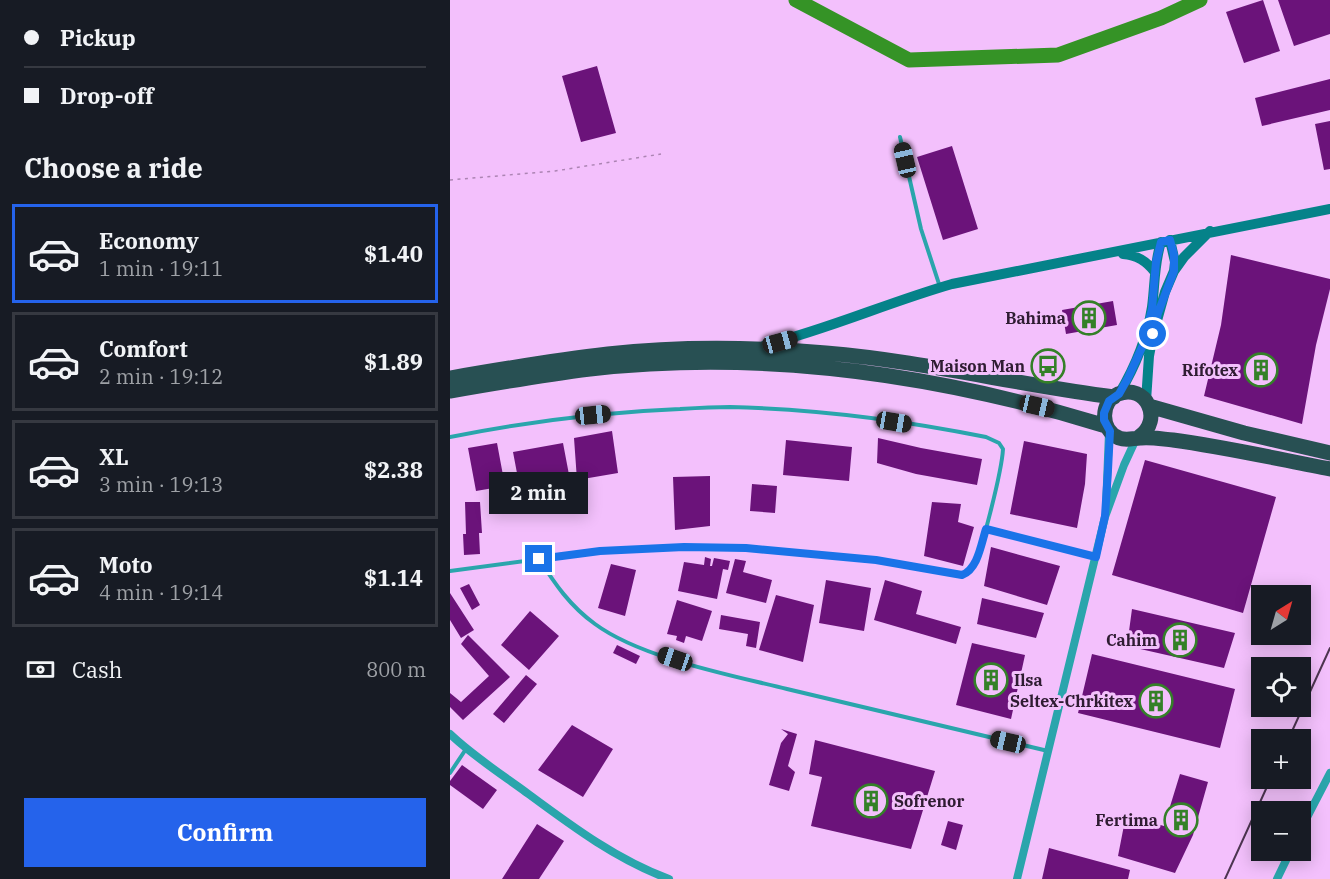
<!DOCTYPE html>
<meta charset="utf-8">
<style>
:root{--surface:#171b24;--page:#242831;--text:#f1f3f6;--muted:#9ea1a6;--line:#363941;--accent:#2563eb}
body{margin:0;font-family:"IBM Plex Serif",serif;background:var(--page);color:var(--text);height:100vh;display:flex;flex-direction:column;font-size:22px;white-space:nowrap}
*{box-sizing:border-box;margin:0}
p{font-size:20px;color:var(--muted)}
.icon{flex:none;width:33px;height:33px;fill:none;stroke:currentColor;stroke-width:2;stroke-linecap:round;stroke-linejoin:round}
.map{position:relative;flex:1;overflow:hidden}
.side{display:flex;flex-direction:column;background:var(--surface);width:450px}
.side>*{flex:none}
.hud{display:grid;align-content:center;height:132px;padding:0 24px;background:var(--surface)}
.needle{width:39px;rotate:37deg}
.controls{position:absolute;left:801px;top:585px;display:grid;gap:12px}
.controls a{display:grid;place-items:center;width:60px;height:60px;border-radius:0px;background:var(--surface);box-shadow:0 3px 15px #0003;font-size:30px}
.end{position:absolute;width:27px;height:27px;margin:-14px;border:8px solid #1a73e8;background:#fff;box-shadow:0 0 0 3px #fff}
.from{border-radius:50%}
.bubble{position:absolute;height:42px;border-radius:0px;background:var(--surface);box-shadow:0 3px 15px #0003;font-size:20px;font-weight:700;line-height:42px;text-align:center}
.car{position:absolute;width:18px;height:36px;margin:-18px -9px;border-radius:8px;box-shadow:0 0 4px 2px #0007;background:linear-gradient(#222 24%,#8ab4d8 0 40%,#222 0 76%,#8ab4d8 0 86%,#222 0)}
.hud b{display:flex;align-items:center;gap:21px;height:57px;font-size:22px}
.hud b+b{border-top:2px solid var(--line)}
.hud i{width:15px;height:15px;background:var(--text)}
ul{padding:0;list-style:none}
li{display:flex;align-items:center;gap:18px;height:99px;margin:0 12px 9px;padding:0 12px;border:3px solid var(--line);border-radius:0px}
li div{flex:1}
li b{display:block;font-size:22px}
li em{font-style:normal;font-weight:700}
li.current{border-color:var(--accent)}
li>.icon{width:54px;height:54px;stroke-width:1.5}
h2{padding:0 24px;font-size:27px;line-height:72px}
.pay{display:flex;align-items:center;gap:15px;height:66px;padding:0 24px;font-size:22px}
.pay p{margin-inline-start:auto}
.action{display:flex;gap:12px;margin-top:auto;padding:12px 24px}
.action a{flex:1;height:69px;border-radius:0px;background:var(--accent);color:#fff;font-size:24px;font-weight:700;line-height:69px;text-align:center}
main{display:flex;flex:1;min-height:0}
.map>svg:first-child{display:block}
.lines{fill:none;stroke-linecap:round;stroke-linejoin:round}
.river{stroke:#359326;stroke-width:15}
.building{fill:#6b137a}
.path{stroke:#ac84b3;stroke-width:1.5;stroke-dasharray:3 4.5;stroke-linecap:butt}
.lane{stroke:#2aa5ac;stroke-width:4}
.street{stroke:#2aa5ac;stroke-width:8}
.secondary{stroke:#058289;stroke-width:10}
.highway{stroke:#285053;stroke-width:15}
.rail{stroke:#4d3551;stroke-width:2}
.route{stroke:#1a73e8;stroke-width:8}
.labels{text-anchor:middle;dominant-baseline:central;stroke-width:6;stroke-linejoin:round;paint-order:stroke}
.poi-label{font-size:16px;font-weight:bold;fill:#2f1c32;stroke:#f3c0fc;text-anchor:end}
</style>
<main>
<section class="side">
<div class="hud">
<b><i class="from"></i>Pickup</b>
<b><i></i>Drop-off</b>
</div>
<h2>Choose a ride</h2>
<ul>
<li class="current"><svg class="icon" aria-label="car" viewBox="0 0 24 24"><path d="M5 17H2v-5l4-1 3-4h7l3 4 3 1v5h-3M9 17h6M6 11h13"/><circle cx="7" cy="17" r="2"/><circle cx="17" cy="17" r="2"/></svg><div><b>Economy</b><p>1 min · 19:11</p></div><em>$1.40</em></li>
<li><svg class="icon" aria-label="car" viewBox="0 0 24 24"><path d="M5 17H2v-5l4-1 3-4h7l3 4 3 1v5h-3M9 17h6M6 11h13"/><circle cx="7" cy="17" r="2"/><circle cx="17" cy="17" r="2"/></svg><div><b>Comfort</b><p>2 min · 19:12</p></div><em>$1.89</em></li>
<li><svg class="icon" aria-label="car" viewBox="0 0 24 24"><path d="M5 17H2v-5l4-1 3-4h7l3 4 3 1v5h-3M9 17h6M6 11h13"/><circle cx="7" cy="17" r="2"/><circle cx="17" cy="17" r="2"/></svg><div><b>XL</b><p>3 min · 19:13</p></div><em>$2.38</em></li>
<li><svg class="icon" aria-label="car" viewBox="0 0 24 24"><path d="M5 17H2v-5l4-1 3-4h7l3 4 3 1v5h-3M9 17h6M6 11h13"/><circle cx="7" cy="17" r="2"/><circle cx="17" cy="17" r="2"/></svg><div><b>Moto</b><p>4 min · 19:14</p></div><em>$1.14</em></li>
</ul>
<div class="pay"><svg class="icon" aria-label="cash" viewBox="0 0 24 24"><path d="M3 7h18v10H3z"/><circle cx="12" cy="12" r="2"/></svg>Cash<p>800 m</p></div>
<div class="action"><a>Confirm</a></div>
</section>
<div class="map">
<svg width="880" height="879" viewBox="0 0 880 879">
<rect width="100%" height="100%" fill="#f3c0fc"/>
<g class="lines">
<path class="river" d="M346,0L459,60L608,55L711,18L750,0"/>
</g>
<path class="building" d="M813,0L830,51L794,63L776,12Z
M828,0H880V34L844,46Z
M147,66L166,133L131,142L112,76Z
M880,79V110L812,126L805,98Z
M880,121V169L874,170L865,124Z
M502,146L528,229L493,240L467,157Z
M781,255L880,279V289L866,345L852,424L754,396L771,325Z
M663,301L667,325L616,334L612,310Z
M162,431L168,473L127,480L124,438Z
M428,438L471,448L532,459L527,485L466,474L427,463Z
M336,440L402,447L399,481L333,475Z
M574,441L637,454L635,484L627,528L560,514Z
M47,443L55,486L26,491L18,448Z
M113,443L120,480L70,489L63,452Z
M695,460L826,497L793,613L662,575Z
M260,476V526L225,530L223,477Z
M302,484L327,486L325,513L300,511Z
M15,502H30L32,533H29L30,554L14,555L13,534H16Z
M482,502L511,504L508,522L524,527L513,566L474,556Z
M541,547L610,566L597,605L534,586Z
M255,557L261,559L260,566H262L264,558L280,561L278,570L273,569L267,599L228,591L234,562L254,565Z
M285,559L296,561L293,572L322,580L316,603L276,593Z
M161,564L186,570L175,616L148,608Z
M376,580L421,588L414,631L369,623Z
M435,580L472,591L466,614L511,627L506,644L424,620Z
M19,584L30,605L22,610L10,588Z
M0,593L24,630L11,638L0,620Z
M326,595L364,605L353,662L309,650Z
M532,598L594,613L586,638L527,624Z
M227,600L262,611L252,641L236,636L234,643L226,640L227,636L217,634Z
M682,609L785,633L774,668L677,646Z
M80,611L109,636L79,670L51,645Z
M271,615L310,622L306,648L296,646L298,634L269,629Z
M18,635L60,677L13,720L0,707V693L11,702L39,676L11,644Z
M522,643L575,655L561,719L506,705Z
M167,645L190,656L186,664L163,653Z
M642,654L785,689L770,748L628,713Z
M76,675L87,684L54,723L43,714Z
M122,725L163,749L133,797L88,770Z
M331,729L347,734L338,766L345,772L339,791L319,785L331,743L338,734Z
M365,740L485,771L461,849L361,826L372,777L359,774Z
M12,765L47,790L33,809L0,785V781Z
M730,774L758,782L743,835L725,873L668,856L676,815L714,826Z
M498,821L513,825L506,850L491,845Z
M87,824L114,841L89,879H52Z
M599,848L680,870L678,879H592Z"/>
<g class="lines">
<path class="path" d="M0,180L105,171L211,154"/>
<path class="lane" d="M450,137L471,229L490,287
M0,437C76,422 152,412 230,409C246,408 263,407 280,407C366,409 452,420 536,437L549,443L553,449C552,468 531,559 520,571C517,574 515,574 512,575L426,560L296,547H234L150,551L0,571
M536,529L645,557
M89,559C105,584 120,606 145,624C191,658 281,675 337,689C424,710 511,731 598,751
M0,773L16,749"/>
<path class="street" d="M656,507L659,433
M0,734C22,755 48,772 73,790C119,824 165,859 219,879
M850,831L880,773
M567,879L655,517L674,465L686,439
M827,879L841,850"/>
<path class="secondary" d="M673,254C687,255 696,261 705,272
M724,271L734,257L760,231
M315,345C379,329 439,302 502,284L880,209
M669,394C685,367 697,339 702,307C705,285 704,264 711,242
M696,401L699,356L703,335L715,292L724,271L725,262L720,240"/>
<path class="highway" d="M0,378C52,369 105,360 158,354C229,346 304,347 376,353C473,361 568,385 664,397
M0,391C46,383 93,375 140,369C314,349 490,375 656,426
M699,406L794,433L880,453
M689,437C714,420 696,383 668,394C650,402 650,430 669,438C677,441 683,438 691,438C701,437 712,439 723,440C775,447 828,459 880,469"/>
<path class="rail" d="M838,740L880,648
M775,879L821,778"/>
</g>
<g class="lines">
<path class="route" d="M89,559L150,551L234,547L296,548L426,560L512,575C528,569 531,544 536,529L646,557L655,516L658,470L660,431L654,420V413L659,401L669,394L678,378L693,345L702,309L706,262L711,242L720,240L724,255V271L708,313L703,334"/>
</g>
<defs>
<g id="building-ring" transform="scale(1.725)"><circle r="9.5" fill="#f3c0fc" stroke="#348028" stroke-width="1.5"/><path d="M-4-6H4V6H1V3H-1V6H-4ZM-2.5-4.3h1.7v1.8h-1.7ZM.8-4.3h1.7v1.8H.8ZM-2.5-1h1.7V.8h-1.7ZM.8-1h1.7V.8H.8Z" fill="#348028"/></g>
<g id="bus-ring" transform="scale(1.725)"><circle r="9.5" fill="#f3c0fc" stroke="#348028" stroke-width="1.5"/><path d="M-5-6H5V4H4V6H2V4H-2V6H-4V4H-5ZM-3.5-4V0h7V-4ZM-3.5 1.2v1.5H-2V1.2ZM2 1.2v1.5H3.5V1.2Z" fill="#348028"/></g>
</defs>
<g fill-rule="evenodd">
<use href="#building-ring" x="639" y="318"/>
<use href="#bus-ring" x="598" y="366"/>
<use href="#building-ring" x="811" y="370"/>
<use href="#building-ring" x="730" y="640"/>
<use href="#building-ring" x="541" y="680"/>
<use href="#building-ring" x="706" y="701"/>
<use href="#building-ring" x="421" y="801"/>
<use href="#building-ring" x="731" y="820"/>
</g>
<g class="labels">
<g class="poi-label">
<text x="616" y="318">Bahima</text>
<text x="575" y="366">Maison Man</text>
<text x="788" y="370">Rifotex</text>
<text x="707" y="640">Cahim</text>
<text x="564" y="680" text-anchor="start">Ilsa</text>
<text x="683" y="701">Seltex-Chrkitex</text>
<text x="444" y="801" text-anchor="start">Sofrenor</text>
<text x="708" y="820">Fertima</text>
</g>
</g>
</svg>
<div class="controls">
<a><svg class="needle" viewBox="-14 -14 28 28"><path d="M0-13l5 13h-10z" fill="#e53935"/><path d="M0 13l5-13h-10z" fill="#9ea1a6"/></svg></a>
<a><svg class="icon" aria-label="locate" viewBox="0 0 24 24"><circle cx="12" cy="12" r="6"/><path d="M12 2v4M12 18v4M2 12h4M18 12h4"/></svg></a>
<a>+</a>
<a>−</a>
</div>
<i class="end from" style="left:703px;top:334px"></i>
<i class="end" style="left:89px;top:559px"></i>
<div class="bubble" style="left:39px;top:472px;width:99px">2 min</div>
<i class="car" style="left:455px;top:160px;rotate:347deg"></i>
<i class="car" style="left:330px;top:342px;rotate:75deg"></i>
<i class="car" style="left:587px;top:406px;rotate:103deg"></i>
<i class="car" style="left:143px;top:415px;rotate:84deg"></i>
<i class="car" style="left:444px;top:422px;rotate:100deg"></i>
<i class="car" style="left:225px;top:659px;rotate:289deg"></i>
<i class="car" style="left:558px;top:742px;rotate:283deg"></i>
</div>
</main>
